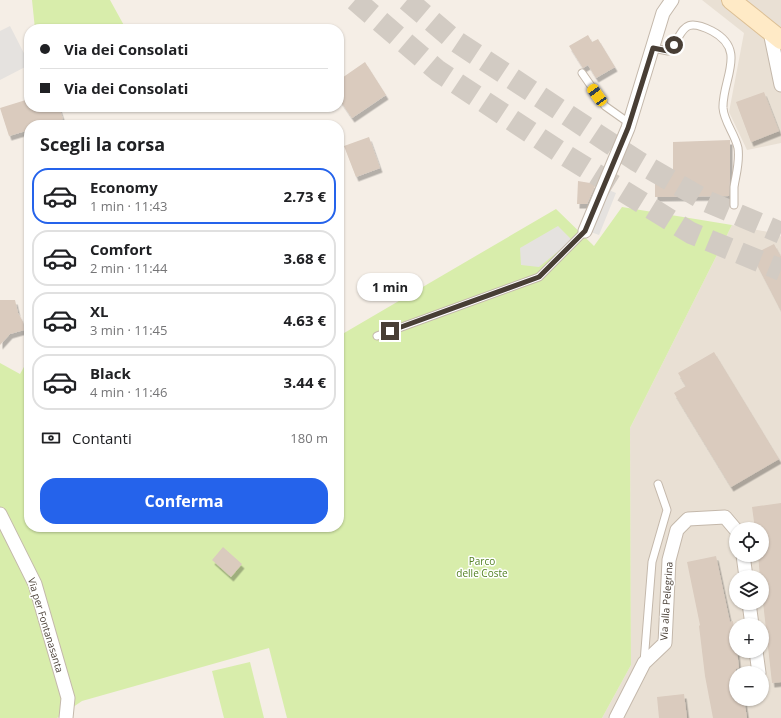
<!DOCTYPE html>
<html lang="it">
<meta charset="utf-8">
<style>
:root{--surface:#fff;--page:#f2f2f2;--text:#202124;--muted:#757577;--line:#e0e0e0;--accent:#2563eb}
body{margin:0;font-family:"Open Sans",sans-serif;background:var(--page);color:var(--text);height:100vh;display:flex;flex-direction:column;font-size:15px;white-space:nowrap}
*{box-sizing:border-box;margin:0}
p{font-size:13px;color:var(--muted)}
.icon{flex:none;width:22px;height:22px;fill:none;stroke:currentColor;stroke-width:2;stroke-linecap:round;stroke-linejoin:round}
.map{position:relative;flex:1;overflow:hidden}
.details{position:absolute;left:24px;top:120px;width:320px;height:412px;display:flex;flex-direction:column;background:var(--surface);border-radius:16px;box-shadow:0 1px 3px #0004}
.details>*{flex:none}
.hud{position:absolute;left:24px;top:24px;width:320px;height:88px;border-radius:16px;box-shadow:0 1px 3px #0004;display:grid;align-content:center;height:88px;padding:0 16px;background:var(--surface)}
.fabs{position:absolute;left:729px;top:522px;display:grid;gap:8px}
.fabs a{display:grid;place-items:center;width:40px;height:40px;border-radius:50%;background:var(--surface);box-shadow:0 1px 3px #0004;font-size:20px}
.end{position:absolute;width:18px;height:18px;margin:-9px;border:5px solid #483e35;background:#fff;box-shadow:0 0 0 2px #fff}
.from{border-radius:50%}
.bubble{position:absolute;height:28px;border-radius:14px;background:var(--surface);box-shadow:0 1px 3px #0004;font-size:13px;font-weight:700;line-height:28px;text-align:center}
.car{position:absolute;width:12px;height:24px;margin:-12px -6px;border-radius:5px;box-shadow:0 0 3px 1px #0007;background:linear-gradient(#f5c518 24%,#345 0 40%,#f5c518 0 76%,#345 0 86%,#f5c518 0)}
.hud b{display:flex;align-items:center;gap:14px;height:38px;font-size:15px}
.hud b+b{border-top:1px solid var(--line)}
.hud i{width:10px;height:10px;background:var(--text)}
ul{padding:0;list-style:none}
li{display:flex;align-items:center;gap:12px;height:56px;margin:0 8px 6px;padding:0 8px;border:2px solid var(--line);border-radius:16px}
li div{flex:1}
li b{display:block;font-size:15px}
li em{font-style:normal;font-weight:700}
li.on{border-color:var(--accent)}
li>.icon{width:36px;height:36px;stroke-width:1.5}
h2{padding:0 16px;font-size:18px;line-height:48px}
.pay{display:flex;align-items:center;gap:10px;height:44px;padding:0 16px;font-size:15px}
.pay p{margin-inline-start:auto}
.button{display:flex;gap:8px;margin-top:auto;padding:8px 16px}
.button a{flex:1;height:46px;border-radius:16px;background:var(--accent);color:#fff;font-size:16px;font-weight:700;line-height:46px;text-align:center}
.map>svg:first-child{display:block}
.residential{fill:#e9e0d4;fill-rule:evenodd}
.green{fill:#d8edab}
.parking{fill:#e5e2df}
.building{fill:#dacbbe;filter:url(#shadow)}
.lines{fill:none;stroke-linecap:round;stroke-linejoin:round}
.highway-tunnel{stroke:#d2cbc3;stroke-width:22;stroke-dasharray:22 11;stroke-linecap:butt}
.lane-casing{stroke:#c4b8ab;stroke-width:9}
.street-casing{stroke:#c4b8ab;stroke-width:15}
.secondary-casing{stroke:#dcbf94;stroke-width:20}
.lane{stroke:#fff;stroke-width:7}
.street{stroke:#fff;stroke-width:13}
.secondary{stroke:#ffeac6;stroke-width:18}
.route{stroke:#483e35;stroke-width:5}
.labels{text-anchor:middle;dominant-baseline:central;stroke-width:3;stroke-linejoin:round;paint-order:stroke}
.park-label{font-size:10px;fill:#528022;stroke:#fff}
.street-label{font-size:10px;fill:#483e35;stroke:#fff}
</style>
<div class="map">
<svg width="781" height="718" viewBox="0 0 781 718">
<defs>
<filter id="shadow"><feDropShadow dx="2.5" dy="4.5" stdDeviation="0" flood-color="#0004"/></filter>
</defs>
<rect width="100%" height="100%" fill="#f5eee6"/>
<path class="residential" d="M702,0H781V143L747,150L729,112L744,33Z
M732,225L779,234L781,237V718H602L631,665L630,428ZM736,529H762V555H736ZM736,577H762V603H736ZM736,625H762V651H736ZM736,673H762V699H736Z"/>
<path class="green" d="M32,0H110L126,29H35Z
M622,207L732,225L630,428L631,665L602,718H287L269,648L82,701L57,718H0V363L20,374L29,358V527H339V336L556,209L594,246Z
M250,662L264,718H224L212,671Z"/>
<path class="parking" d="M10,26L29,63V65L0,80V31Z
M604,188L616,193L599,235L588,231Z
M558,226L572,240L539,267L521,265L520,248Z"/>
<path class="building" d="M588,35L592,42L598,39L615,67L596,78L588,65L583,68L569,46Z
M365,62L386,95L352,118L339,99V80Z
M764,92L779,131L751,142L736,102Z
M29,99V107H59L63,119L45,125H29V130L9,136L0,108Z
M369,137L380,168L356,177L344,146Z
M730,140V179L729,196L655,197V169H673V142Z
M578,181L596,184L587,204H577Z
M774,244L781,257V311L752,255Z
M0,300H15L18,313L23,322L24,330L10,334L0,345Z
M714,352L779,459L731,487L674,393L686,386L678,373Z
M781,503V682L772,683L762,593V577H760L758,555H762V529H755L752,507Z
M223,547L242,564L231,577L212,560Z
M716,556L730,622L733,621L736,651H737L739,668L736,669V699H744L747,718H713L705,676L699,626L700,625L687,562Z
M684,694L687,718H659L657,697Z"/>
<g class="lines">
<path class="highway-tunnel" d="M355,0L438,71L560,152L691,233L781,270
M407,0L454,40L637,161L706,201L781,233"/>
<g class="lane-casing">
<path id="lane" d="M653,48L668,51C685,34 680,15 712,31C748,50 722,79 723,108C724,122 735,134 738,148C740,162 736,174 734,187C734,193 734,199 734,205
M582,73L605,106L629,123
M377,336L539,277L585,231
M644,662L652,562L667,510L658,484"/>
</g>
<g class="street-casing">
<path id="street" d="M770,32L781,85
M585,231L628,128L663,13L672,0
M0,514L35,584L68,698L66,718
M743,555L746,577
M749,603L752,625
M756,651L759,673
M616,718L644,663L665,643L669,560L677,530L688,519L725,517L736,530"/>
</g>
<g class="secondary-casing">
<path id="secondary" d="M731,0L781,40"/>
</g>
<use href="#lane" class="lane"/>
<use href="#street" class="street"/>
<use href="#secondary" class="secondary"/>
</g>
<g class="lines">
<path class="route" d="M390,331L539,277L585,231L628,128L653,48L668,51L674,45"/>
</g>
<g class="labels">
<g class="park-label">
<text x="482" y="561">Parco<tspan x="482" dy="12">delle Coste</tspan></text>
</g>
<g class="street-label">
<text transform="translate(666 601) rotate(-86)">Via alla Pelegrina</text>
<text transform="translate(46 625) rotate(73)">Via per Fontanasanta</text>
</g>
</g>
</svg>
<div class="fabs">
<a><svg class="icon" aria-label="locate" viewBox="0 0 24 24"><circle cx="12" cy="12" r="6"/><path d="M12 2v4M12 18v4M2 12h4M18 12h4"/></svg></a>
<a><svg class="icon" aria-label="layers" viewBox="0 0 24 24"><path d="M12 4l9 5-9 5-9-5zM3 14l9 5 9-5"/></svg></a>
<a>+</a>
<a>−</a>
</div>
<i class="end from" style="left:674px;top:45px"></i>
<i class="end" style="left:390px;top:331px"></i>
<div class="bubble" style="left:357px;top:273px;width:66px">1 min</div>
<i class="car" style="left:597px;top:95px;rotate:324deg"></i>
<div class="hud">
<b><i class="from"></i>Via dei Consolati</b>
<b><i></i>Via dei Consolati</b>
</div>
<section class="details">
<h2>Scegli la corsa</h2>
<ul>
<li class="on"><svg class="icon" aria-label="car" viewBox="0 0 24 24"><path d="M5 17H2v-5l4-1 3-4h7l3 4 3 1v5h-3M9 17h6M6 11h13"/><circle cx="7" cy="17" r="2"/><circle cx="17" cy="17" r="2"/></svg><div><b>Economy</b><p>1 min · 11:43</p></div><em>2.73 €</em></li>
<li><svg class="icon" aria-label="car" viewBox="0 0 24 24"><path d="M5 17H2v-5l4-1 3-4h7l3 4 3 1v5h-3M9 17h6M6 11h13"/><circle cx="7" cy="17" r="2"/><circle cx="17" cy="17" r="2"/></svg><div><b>Comfort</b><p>2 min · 11:44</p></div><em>3.68 €</em></li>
<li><svg class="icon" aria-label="car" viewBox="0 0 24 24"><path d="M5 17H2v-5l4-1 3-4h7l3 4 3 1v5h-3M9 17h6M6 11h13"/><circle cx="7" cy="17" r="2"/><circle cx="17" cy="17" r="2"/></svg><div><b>XL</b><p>3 min · 11:45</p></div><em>4.63 €</em></li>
<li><svg class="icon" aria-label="car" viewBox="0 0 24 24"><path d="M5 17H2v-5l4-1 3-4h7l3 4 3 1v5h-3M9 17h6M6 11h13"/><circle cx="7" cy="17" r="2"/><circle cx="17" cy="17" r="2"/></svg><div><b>Black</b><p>4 min · 11:46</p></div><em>3.44 €</em></li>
</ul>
<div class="pay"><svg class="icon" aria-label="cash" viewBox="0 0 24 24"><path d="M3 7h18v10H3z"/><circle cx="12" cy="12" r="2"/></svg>Contanti<p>180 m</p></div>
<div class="button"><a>Conferma</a></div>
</section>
</div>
